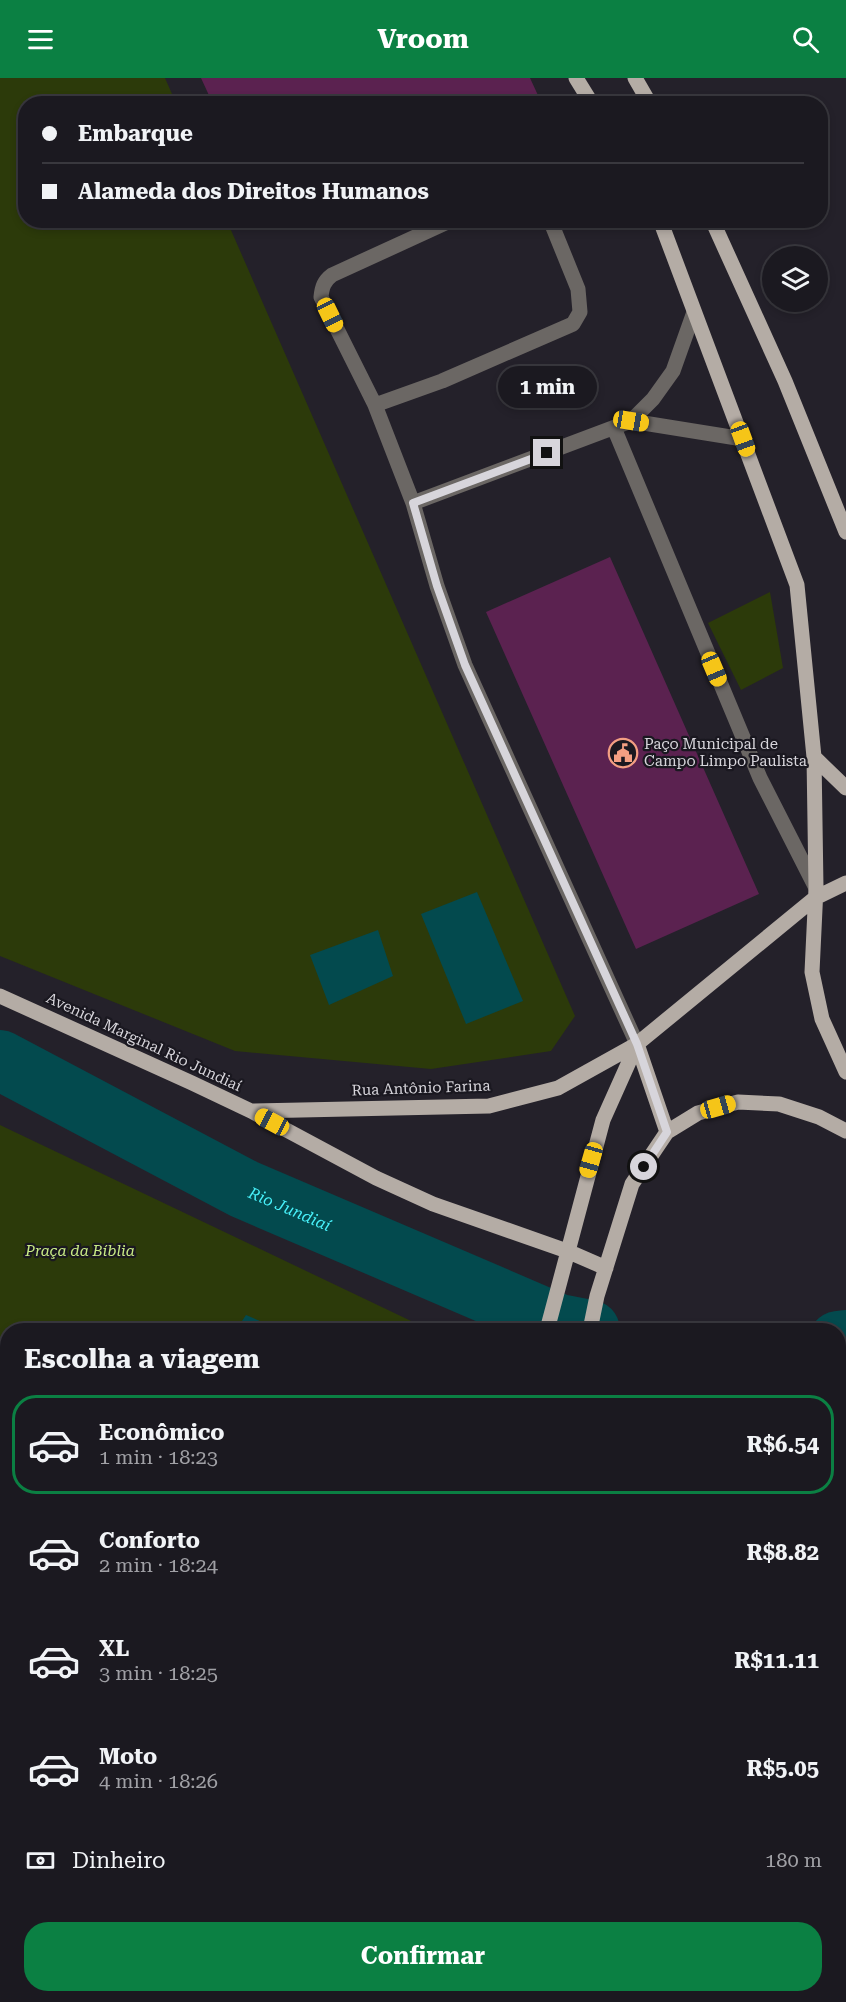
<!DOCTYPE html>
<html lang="pt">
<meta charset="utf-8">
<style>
:root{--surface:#1b1920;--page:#242229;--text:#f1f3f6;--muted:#a0a0a5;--line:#39383e;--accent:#0b8043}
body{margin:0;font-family:"Roboto Serif",serif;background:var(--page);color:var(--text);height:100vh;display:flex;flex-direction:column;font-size:22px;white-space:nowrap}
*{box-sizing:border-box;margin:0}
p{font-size:20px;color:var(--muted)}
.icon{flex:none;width:33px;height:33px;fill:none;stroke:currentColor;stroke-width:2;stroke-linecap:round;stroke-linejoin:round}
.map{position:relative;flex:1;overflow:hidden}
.drawer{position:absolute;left:0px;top:1245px;width:846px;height:680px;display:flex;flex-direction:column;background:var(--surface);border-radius:24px 24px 0 0;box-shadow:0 3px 9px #0003,0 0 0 2px var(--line)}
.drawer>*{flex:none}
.guide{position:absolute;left:18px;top:18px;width:810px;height:132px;border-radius:24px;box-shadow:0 3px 9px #0003,0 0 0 2px var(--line);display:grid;align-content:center;height:132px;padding:0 24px;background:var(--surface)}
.tools{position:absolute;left:762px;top:168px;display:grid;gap:12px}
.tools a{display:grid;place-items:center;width:66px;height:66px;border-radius:50%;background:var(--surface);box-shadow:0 3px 9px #0003,0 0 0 2px var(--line);font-size:30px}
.end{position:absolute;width:27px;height:27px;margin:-14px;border:8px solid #d7d5db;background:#111;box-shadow:0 0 0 3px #111}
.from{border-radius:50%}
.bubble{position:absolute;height:42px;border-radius:21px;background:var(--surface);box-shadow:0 3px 9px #0003,0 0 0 2px var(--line);font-size:20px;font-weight:700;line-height:42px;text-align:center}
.car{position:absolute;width:18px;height:36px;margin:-18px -9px;border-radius:8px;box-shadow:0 0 4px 2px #0007;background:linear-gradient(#f5c518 24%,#345 0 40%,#f5c518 0 76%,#345 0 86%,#f5c518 0)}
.guide b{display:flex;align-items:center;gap:21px;height:57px;font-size:22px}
.guide b+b{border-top:2px solid var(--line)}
.guide i{width:15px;height:15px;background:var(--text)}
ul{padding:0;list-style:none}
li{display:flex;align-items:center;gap:18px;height:99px;margin:0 12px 9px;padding:0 12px;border:3px solid transparent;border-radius:24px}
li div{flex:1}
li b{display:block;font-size:22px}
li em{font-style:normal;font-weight:700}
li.current{border-color:var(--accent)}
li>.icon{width:54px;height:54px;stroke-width:1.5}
h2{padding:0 24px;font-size:27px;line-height:72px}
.pay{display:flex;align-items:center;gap:15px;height:66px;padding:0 24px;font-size:22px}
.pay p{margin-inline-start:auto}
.action{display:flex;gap:12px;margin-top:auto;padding:12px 24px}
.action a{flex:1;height:69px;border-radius:24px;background:var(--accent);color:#fff;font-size:24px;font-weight:700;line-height:69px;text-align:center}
header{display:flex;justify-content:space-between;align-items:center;height:78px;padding:0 24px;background:var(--accent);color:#fff;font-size:27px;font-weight:700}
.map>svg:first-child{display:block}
.green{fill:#2c3a0a}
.water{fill:#034a4e}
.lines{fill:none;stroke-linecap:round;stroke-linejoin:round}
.river{stroke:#034a4e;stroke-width:60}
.building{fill:#5b2250}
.minor{stroke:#6b6764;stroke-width:15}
.major{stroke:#b4aca5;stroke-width:15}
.rail-casing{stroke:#97949b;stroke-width:7}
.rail{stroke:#1a1820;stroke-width:4.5;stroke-dasharray:14;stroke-linecap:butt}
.route{stroke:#d7d5db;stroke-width:8}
.labels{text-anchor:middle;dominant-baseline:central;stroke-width:4.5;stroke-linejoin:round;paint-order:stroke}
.poi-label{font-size:15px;fill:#d7d5db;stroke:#1a1820;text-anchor:start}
.street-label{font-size:15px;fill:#d7d5db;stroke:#1a1820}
.park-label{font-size:15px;font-style:italic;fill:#c8ea85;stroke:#1a1820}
.water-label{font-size:16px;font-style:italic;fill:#47f0f9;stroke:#1a1820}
</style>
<header><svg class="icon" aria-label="menu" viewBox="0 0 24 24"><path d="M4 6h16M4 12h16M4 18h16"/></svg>Vroom<svg class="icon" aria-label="search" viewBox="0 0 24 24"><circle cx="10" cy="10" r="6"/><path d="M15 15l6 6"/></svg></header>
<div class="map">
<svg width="846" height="1924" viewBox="0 0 846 1924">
<rect width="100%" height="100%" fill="#24212a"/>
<path class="green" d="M0,0H165L176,25L26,26V142L227,143L575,938L551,973L431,991L235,973L0,878Z
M770,514L783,590L741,612L708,545Z
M0,1047L430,1252H8L7,1331L0,1327Z"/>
<path class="water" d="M477,814L523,923L466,946L421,836Z
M378,852L393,898L329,927L310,877Z
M246,1237L281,1252H236Z"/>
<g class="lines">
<g class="river">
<path id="s1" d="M0,982L244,1111L559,1246L590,1252"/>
<path d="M838,1263L846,1262"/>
</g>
</g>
<path class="building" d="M201,0H530L542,26H213Z
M268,142H296V143L273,152Z
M610,479L759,816L636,871L486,534Z
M845,1626H846V1691L838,1690V1651H841Z"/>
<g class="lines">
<path class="minor" d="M375,327L442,303L573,246L580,234L578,211L550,142
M631,343L743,361
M614,350L760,700L816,810
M413,425L375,327L321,219C322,209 324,203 332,197L452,142
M637,966L465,587L437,508L413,425L631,343L653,321L673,293L694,234
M0,1320L8,1323
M838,1442L846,1434
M0,1458L8,1447
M838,1581L846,1579
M0,1612L8,1618
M838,1752H846"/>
<path class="major" d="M576,0L592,26
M635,0L650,26
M660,142L797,507L814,679L816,810L812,894L822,941L846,994
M712,142L785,303L846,454
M814,679L846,710
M0,918L192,1005L251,1033L376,1100L433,1126L567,1173L606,1190
M637,966L667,1054
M252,1033L489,1028L558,1010L637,966L815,820L846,805
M547,1252L603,1042L637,966
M590,1252L597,1218L632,1106L667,1054L698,1035L738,1024L779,1026L819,1039L846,1053
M0,1385L8,1389
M838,1460L846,1458
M838,1514L846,1513"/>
<g class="rail-casing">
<path id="rail" d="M0,1733L8,1736
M0,1755L8,1758
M838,1857H846
M838,1877H846"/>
</g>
<use href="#rail" class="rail"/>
</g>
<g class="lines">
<path class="route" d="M547,375L413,425L437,508L465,587L637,966L667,1054L644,1089"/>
</g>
<defs>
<g id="civic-ring" transform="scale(1.5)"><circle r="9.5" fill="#1a1820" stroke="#f39f83" stroke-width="1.5"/><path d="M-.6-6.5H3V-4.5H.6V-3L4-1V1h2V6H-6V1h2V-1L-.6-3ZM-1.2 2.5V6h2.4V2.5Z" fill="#f39f83"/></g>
</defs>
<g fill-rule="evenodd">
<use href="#civic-ring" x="623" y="675"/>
</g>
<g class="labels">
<g class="poi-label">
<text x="644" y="666">Paço Municipal de<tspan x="644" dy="17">Campo Limpo Paulista</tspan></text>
</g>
<g class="street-label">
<text transform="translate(144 964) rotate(25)">Avenida Marginal Rio Jundiaí</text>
<text transform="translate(421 1010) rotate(-2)">Rua Antônio Farina</text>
</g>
<g class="park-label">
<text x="80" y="1173">Praça da Bíblia</text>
</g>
<g class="water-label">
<text stroke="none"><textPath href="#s1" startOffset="326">Rio Jundiaí</textPath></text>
</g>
</g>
</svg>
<div class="tools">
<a><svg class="icon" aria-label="layers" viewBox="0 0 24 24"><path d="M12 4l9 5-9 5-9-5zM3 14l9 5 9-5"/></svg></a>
</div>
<i class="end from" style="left:644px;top:1089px"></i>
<i class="end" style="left:547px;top:375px"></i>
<div class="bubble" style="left:498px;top:288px;width:99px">1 min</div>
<i class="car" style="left:330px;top:237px;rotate:154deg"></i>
<i class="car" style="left:631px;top:343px;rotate:99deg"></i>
<i class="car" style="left:743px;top:361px;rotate:160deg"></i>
<i class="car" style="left:714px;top:591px;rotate:157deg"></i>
<i class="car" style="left:718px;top:1029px;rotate:74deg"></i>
<i class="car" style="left:272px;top:1044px;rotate:298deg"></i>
<i class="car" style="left:591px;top:1082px;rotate:196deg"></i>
<div class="guide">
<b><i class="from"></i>Embarque</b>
<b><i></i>Alameda dos Direitos Humanos</b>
</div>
<section class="drawer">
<h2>Escolha a viagem</h2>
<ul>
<li class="current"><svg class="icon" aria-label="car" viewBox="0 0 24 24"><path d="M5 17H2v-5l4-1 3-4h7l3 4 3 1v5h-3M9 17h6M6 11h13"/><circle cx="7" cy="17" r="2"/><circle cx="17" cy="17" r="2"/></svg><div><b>Econômico</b><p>1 min · 18:23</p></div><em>R$6.54</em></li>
<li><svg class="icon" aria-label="car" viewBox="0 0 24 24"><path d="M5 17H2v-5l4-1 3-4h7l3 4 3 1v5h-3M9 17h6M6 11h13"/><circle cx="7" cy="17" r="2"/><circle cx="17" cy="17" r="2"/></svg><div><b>Conforto</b><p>2 min · 18:24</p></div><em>R$8.82</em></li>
<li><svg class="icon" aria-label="car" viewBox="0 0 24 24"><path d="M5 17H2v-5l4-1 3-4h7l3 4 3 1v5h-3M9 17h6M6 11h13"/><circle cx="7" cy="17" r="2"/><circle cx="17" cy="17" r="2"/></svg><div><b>XL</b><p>3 min · 18:25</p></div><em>R$11.11</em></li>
<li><svg class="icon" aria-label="car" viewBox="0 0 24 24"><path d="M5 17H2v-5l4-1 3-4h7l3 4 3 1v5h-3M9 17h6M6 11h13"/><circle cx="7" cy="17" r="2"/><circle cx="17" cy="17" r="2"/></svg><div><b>Moto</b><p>4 min · 18:26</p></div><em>R$5.05</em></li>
</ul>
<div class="pay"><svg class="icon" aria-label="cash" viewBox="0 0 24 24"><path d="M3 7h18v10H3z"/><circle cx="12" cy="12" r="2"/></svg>Dinheiro<p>180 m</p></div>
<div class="action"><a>Confirmar</a></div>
</section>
</div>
